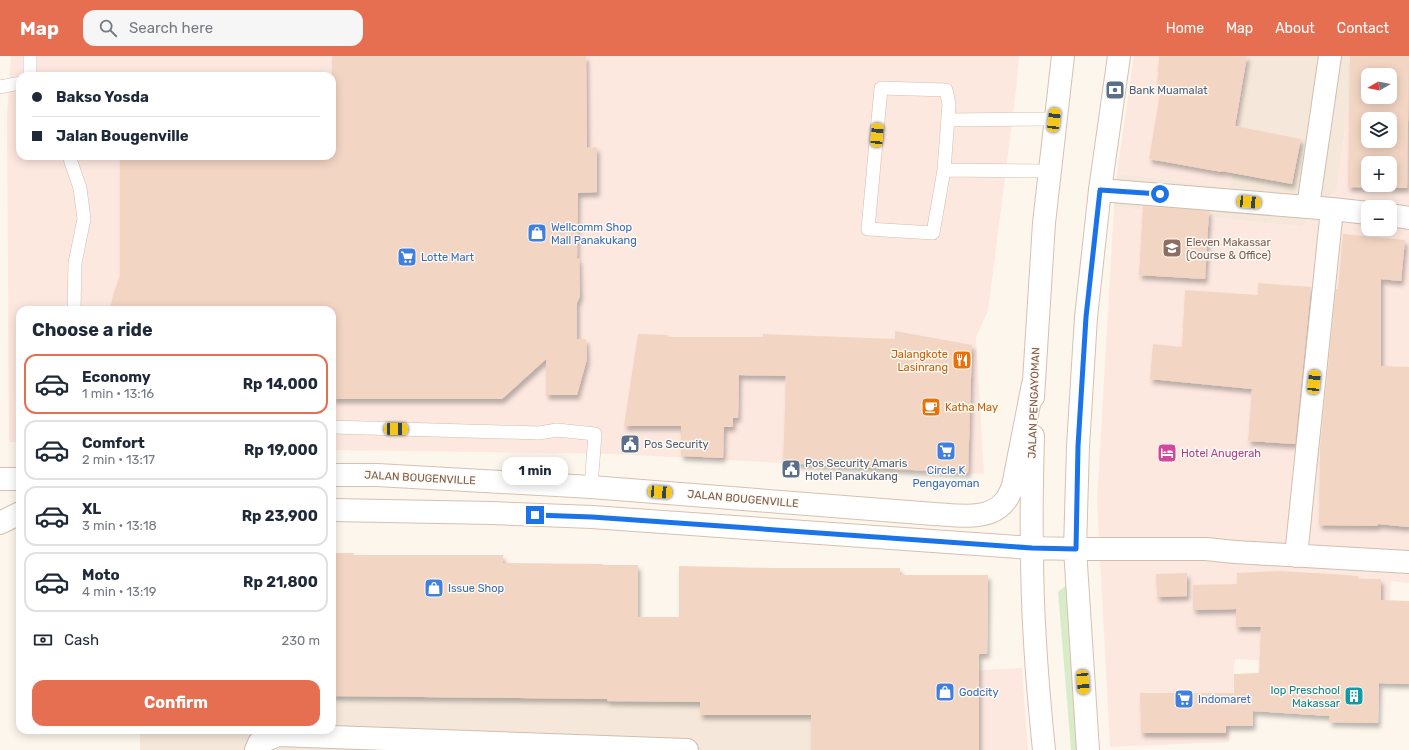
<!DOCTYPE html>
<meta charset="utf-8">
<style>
:root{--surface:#fff;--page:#f6f6f7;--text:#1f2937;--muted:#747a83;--line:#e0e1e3;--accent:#e76f51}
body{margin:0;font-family:Rubik,sans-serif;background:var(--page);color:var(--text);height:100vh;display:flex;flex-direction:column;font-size:15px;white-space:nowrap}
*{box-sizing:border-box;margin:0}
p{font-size:13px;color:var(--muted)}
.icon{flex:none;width:22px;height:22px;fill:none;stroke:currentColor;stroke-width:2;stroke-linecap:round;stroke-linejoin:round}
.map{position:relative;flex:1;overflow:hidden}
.sheet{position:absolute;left:16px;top:250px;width:320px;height:428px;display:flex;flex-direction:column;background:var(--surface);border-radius:12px;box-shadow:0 2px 10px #0003}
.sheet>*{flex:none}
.top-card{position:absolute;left:16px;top:16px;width:320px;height:88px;border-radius:12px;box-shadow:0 2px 10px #0003;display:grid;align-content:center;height:88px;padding:0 16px;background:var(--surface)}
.needle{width:26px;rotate:261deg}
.buttons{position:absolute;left:1361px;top:12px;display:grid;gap:8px}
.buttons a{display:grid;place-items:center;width:36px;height:36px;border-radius:8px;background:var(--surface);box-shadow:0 2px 10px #0003;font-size:20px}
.end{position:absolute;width:18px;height:18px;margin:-9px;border:5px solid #1a73e8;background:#fff;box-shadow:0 0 0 2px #fff}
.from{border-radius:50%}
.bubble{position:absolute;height:28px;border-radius:12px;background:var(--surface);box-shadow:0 2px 10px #0003;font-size:13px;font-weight:700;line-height:28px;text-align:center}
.car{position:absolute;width:12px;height:24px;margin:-12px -6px;border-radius:5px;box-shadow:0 0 3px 1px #0007;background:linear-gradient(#f5c518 24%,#345 0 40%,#f5c518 0 76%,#345 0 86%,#f5c518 0)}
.top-card b{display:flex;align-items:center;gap:14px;height:38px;font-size:15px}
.top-card b+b{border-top:1px solid var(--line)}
.top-card i{width:10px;height:10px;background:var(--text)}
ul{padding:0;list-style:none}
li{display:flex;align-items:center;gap:12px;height:60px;margin:0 8px 6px;padding:0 8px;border:2px solid var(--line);border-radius:12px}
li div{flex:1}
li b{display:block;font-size:15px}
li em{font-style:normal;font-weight:700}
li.on{border-color:var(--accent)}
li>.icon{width:36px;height:36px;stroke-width:1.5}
h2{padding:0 16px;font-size:18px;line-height:48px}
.pay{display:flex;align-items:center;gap:10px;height:44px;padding:0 16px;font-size:15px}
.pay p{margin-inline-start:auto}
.primary-button{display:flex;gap:8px;margin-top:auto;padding:8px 16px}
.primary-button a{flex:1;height:46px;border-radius:12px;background:var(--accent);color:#fff;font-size:16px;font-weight:700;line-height:46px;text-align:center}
header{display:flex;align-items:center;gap:24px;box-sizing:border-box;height:56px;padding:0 20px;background:var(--accent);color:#fff}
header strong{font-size:19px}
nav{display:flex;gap:22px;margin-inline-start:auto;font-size:14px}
.search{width:280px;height:36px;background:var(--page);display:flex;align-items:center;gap:10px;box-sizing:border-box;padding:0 14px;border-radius:12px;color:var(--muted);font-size:15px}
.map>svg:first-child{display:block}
.residential{fill:#f5e8da}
.commercial{fill:#fde8e0;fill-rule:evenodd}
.green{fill:#d8ecc9}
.building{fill:#f3d5c3;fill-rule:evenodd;filter:url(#shadow)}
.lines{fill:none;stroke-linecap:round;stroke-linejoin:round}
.lane-casing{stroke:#d1beb0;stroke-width:14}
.street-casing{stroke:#d1beb0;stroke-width:24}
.secondary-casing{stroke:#d6c0b0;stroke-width:24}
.lane{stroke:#fff;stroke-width:13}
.street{stroke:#fff;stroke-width:22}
.secondary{stroke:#fff;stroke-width:22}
.route{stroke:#1a73e8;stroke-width:5}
.labels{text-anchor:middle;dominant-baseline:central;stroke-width:3;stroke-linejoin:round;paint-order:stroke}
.service-label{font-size:11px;fill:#4e5e75;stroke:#fffaf3;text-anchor:start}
.shop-label{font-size:11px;fill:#366cbe;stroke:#fffaf3;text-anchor:start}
.education-label{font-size:11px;fill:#785e54;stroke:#fffaf3;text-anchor:start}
.food-label{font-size:11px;fill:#c56008;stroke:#fffaf3;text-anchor:end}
.street-label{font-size:11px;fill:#7a5c4d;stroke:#fffaf3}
.hotel-label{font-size:11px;fill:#b23c85;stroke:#fffaf3;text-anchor:start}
.culture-label{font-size:11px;fill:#0d838f;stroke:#fffaf3;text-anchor:end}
</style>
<header>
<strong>Map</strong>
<div class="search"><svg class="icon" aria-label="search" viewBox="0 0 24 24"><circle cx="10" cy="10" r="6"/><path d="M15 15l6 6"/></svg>Search here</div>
<nav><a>Home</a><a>Map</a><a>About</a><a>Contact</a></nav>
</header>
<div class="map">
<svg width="1409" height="694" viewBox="0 0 1409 694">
<defs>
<filter id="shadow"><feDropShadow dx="2.5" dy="4.5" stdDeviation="2" flood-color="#0004"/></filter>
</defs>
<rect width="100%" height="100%" fill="#fdf6ec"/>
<path class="residential" d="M1248,0H1355L1337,133L1302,171L1114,151L1117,117L1230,132Z
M332,569L912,605L914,694H140V674H332Z"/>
<path class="commercial" d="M11,0H1019L1016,35L988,255L976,281L984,418L616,398L332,394V254H20V386H9L7,61ZM20,20H332V100H20Z
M1134,0H1248L1230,132L1117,117Z
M1355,0H1409V527L1391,525L1387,612L1235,603L1229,686L1110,691L1097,445L1114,151L1302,171L1337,133ZM1368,19H1390V41H1368ZM1368,63H1390V85H1368ZM1368,107H1390V129H1368ZM1368,151H1390V173H1368Z
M1022,612L1028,694H914L913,618Z"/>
<path class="green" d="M1069,527L1085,694H1071L1058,536Z"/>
<path class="building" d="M332,0H586L587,92L597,91V136L578,137L577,202L579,203L580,240L577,247V283H586L587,303L577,339H546V303L502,343H332V254H110L113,239L120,219V100H332Z
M1159,0H1247L1235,70L1301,83L1292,128L1222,115V116L1149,103L1161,32L1157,31Z
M1350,0H1409L1407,132L1348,131ZM1368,19H1390V41H1368ZM1368,63H1390V85H1368ZM1368,107H1390V129H1368Z
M1143,150L1209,155L1205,223L1139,219Z
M1343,178L1405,184L1401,225L1381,223V310L1409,311V471L1378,468L1377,470L1319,469L1320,390L1336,233H1338Z
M1258,227L1311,231L1295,388L1248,385L1252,333L1150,323L1153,288L1182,291L1185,234L1258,239Z
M895,275L972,289L968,417L783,407L786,320L739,319L738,362H733V371H724L723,402L681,400V370H624L638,278L668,279V281H763V278L895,283Z
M332,497H354V499H503V507L603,508V509H638V561H679V510L773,512H900V519H988L987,598H979V694H811V659H700V646L607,645V643L332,640Z
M1279,515L1331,518L1358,520V523H1381V544L1409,545V628L1379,627L1378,667L1329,666L1330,660L1253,655V670H1226V677H1141L1140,637H1234V618L1259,617L1261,571H1236V553L1193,554V529L1237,528V517Z
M1187,517V540L1157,541L1156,518Z"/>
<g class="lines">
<g class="lane-casing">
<path id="lane" d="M30,0V20
M0,31L20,27
M948,64L1055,63
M69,100L80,132L84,163L75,207L74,254
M944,114L949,48L946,34L881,32L868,173L933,177L944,114L1049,115
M332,371L539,377L557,374L595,378L591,431"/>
</g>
<g class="street-casing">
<path id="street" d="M1100,134L1332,153L1368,157
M1308,151L1330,0
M1390,159L1409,162
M1075,493H1206L1235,496L1409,506
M1296,500L1332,153
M256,694L259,687L278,679L687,694"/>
</g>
<g class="secondary-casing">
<path id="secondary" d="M1033,341L1044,167L1063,0
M1033,380C1032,417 1031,455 1032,493C1032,560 1037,627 1044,694
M332,419H377L591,431L934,458C957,459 990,466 1006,444C1009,440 1011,435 1013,430L1033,328
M0,423H20
M332,454L492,457L592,461L1032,492L1075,493
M0,467L20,457
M1088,694L1075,493L1078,390L1086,261L1100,134L1119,0"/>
</g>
<use href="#lane" class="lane"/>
<use href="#street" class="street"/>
<use href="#secondary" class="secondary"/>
</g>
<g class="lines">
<path class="route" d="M535,459L592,461L1032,492L1076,493L1078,390L1086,261L1100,134L1160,138"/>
</g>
<defs>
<g id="bank-square" transform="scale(1)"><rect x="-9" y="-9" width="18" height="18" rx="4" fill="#5c6f8a" stroke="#fffaf3"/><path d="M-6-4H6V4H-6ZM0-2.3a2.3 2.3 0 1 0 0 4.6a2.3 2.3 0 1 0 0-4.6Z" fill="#fff"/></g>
<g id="shop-square" transform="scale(1)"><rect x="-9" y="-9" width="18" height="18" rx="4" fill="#3f7fe0" stroke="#fffaf3"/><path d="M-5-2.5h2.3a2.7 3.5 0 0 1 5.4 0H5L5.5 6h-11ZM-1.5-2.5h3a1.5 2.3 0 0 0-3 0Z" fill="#fff"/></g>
<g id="school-square" transform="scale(1)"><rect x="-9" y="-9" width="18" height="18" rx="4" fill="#8d6e63" stroke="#fffaf3"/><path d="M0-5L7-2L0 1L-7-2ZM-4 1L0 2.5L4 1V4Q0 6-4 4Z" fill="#fff"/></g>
<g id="supermarket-square" transform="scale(1)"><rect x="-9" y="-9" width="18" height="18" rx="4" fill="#3f7fe0" stroke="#fffaf3"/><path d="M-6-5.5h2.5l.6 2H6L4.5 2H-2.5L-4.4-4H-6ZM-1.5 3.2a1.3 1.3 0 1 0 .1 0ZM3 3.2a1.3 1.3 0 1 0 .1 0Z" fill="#fff"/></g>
<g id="restaurant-square" transform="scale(1)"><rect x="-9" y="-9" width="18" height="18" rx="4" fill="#e8710a" stroke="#fffaf3"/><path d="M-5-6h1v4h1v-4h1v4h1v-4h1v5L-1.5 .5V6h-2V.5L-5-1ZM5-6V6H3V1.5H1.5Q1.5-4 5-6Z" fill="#fff"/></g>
<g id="cafe-square" transform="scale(1)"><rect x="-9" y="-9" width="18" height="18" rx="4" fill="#e8710a" stroke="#fffaf3"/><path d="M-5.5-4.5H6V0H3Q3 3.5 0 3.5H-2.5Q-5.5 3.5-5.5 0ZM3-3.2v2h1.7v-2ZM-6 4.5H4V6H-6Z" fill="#fff"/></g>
<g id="civic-square" transform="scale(1)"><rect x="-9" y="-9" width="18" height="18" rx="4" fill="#5c6f8a" stroke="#fffaf3"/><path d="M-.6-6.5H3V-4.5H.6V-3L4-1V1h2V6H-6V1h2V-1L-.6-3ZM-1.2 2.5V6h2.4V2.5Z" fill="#fff"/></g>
<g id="hotel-square" transform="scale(1)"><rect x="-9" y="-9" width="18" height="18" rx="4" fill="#d1479c" stroke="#fffaf3"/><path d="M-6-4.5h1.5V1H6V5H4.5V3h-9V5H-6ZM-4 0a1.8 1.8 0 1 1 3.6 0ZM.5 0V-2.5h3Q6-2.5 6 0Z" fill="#fff"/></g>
<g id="building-square" transform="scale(1)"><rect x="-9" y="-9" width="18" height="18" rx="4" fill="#0f9aa8" stroke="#fffaf3"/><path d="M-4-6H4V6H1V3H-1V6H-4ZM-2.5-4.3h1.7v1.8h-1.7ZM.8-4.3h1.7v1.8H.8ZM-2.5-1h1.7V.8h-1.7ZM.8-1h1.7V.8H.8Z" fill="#fff"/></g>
</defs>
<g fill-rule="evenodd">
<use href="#bank-square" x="1115" y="34"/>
<use href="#shop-square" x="537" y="177"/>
<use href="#school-square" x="1172" y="192"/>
<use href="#supermarket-square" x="407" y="201"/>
<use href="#restaurant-square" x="962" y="304"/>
<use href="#cafe-square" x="931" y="351"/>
<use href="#civic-square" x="630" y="388"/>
<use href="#supermarket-square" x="946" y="395"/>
<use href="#hotel-square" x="1167" y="397"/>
<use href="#civic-square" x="791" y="413"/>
<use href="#shop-square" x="434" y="532"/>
<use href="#shop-square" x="945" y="636"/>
<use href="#building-square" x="1354" y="640"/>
<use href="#supermarket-square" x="1184" y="643"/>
</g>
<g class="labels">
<g class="service-label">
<text x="1129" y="34">Bank Muamalat</text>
<text x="644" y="388">Pos Security</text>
<text x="805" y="407">Pos Security Amaris<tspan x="805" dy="13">Hotel Panakukang</tspan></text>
</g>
<g class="shop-label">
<text x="551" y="171">Wellcomm Shop<tspan x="551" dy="13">Mall Panakukang</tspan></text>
<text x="421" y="201">Lotte Mart</text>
<text x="946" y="414" text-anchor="middle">Circle K<tspan x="946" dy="13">Pengayoman</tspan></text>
<text x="448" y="532">Issue Shop</text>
<text x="959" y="636">Godcity</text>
<text x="1198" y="643">Indomaret</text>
</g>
<g class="education-label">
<text x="1186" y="186">Eleven Makassar<tspan x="1186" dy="13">(Course &amp; Office)</tspan></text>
</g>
<g class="food-label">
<text x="948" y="298">Jalangkote<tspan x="948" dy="13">Lasinrang</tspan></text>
<text x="945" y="351" text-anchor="start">Katha May</text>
</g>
<g class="street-label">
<text transform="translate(1034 347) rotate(-88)">JALAN PENGAYOMAN</text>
<text transform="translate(420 422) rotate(3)">JALAN BOUGENVILLE</text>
<text transform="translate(743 443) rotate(5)">JALAN BOUGENVILLE</text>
</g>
<g class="hotel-label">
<text x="1181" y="397">Hotel Anugerah</text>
</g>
<g class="culture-label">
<text x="1340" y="634">Iop Preschool<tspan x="1340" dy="13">Makassar</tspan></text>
</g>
</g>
</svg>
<div class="buttons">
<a><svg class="needle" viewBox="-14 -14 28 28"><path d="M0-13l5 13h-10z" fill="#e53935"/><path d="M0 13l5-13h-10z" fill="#747a83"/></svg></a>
<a><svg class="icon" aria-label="layers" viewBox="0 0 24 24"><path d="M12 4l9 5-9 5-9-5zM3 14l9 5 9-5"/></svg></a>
<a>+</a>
<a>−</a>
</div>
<i class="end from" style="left:1160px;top:138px"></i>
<i class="end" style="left:535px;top:459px"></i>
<div class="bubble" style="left:502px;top:401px;width:66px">1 min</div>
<i class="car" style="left:1054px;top:64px;rotate:7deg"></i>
<i class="car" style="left:877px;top:79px;rotate:5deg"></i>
<i class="car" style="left:1249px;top:146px;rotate:95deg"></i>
<i class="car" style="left:1314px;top:326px;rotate:6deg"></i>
<i class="car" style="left:396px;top:373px;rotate:91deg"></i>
<i class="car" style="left:660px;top:436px;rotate:94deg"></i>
<i class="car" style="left:1083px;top:626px;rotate:176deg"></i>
<div class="top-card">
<b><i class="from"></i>Bakso Yosda</b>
<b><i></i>Jalan Bougenville</b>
</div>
<section class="sheet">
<h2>Choose a ride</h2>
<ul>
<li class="on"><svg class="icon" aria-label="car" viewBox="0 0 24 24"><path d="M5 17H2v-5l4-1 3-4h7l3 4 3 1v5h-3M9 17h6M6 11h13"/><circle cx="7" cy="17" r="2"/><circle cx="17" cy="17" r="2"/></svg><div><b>Economy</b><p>1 min · 13:16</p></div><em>Rp 14,000</em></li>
<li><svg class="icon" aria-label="car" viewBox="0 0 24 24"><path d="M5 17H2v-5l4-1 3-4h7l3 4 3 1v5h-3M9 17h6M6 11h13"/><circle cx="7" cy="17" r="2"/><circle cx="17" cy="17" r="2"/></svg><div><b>Comfort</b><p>2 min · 13:17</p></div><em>Rp 19,000</em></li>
<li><svg class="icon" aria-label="car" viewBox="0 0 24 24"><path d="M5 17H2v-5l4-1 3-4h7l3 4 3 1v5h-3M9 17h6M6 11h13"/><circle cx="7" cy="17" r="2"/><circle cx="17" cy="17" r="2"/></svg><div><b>XL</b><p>3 min · 13:18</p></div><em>Rp 23,900</em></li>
<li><svg class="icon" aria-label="car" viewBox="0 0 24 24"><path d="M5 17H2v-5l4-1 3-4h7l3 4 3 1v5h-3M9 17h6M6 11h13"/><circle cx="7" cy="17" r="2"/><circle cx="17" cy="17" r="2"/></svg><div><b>Moto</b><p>4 min · 13:19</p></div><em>Rp 21,800</em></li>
</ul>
<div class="pay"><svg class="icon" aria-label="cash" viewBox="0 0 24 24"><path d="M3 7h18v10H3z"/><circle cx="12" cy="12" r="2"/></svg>Cash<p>230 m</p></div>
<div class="primary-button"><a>Confirm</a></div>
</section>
</div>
